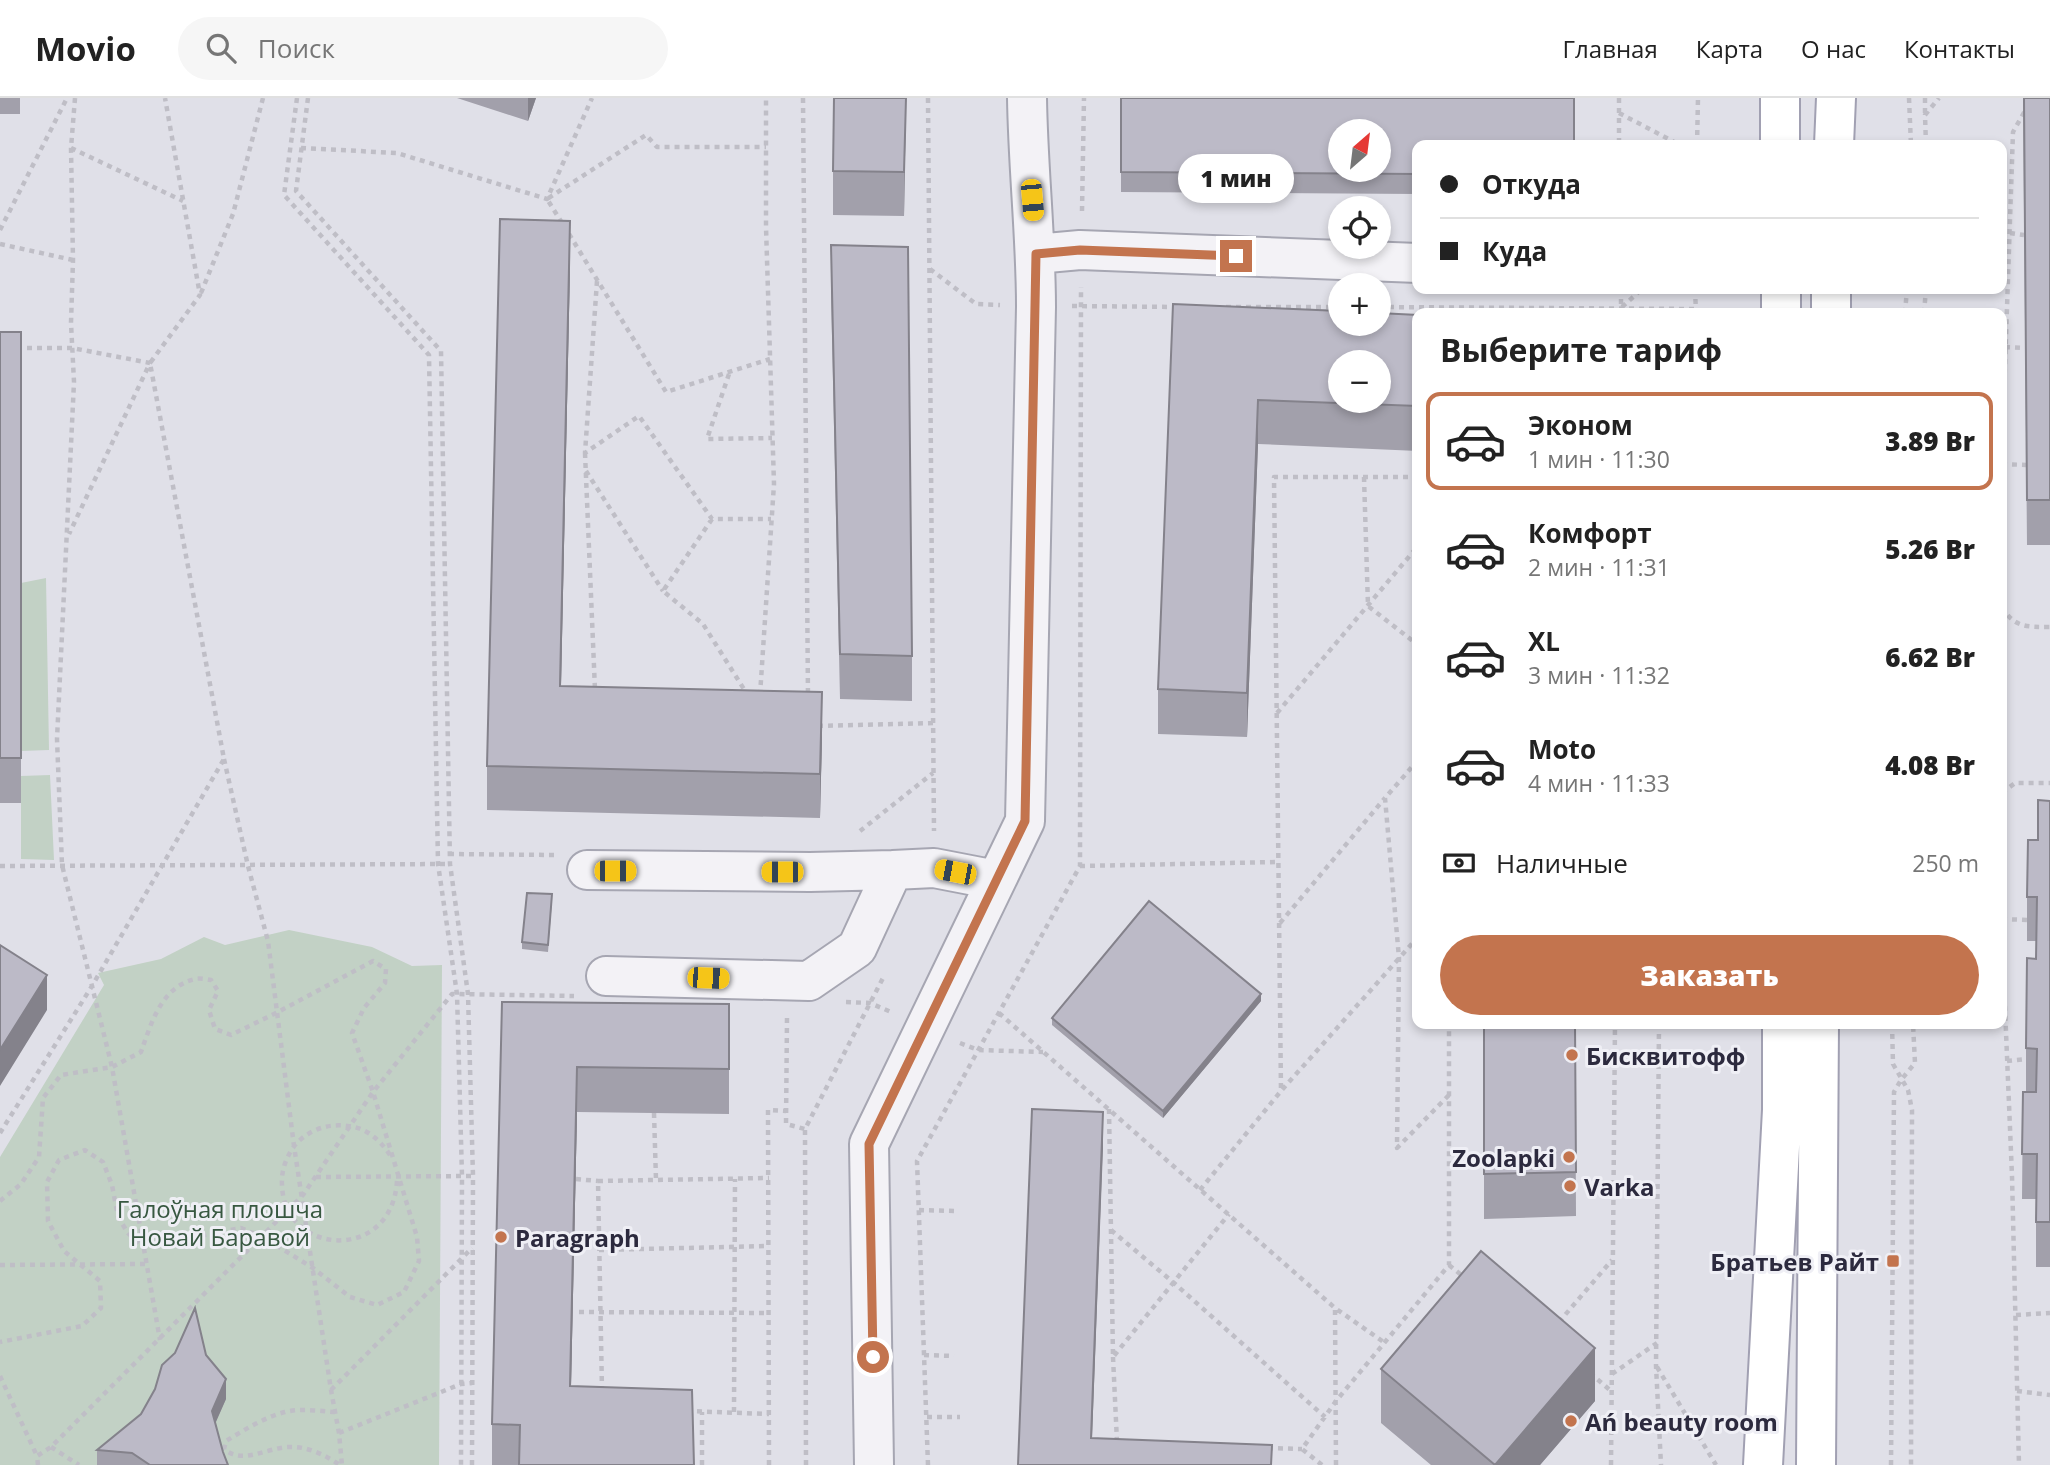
<!DOCTYPE html>
<html lang="ru">
<meta charset="utf-8">
<style>
:root{--surface:#fff;--page:#f6f6f6;--text:#222;--muted:#767676;--line:#e0e0e0;--accent:#c3744e}
body{margin:0;font-family:"Open Sans",sans-serif;background:var(--page);color:var(--text);height:100vh;display:flex;flex-direction:column;font-size:26px;white-space:nowrap}
*{box-sizing:border-box;margin:0}
p{font-size:23px;color:var(--muted)}
.icon{flex:none;width:38px;height:38px;fill:none;stroke:currentColor;stroke-width:2;stroke-linecap:round;stroke-linejoin:round}
.map{position:relative;flex:1;overflow:hidden}
.panel{position:absolute;left:1412px;top:210px;width:595px;height:721px;display:flex;flex-direction:column;background:var(--surface);border-radius:14px;box-shadow:0 4px 10px #0003}
.panel>*{flex:none}
.guide{position:absolute;left:1412px;top:42px;width:595px;height:154px;border-radius:14px;box-shadow:0 4px 10px #0003;display:grid;align-content:center;height:154px;padding:0 28px;background:var(--surface)}
.needle{width:46px;rotate:28deg}
.buttons{position:absolute;left:1328px;top:21px;display:grid;gap:14px}
.buttons a{display:grid;place-items:center;width:63px;height:63px;border-radius:50%;background:var(--surface);box-shadow:0 4px 10px #0003;font-size:35px}
.end{position:absolute;width:32px;height:32px;margin:-16px;border:9px solid #c3744e;background:#fff;box-shadow:0 0 0 4px #fff}
.from{border-radius:50%}
.bubble{position:absolute;height:49px;border-radius:24px;background:var(--surface);box-shadow:0 4px 10px #0003;font-size:23px;font-weight:800;line-height:49px;text-align:center}
.car{position:absolute;width:21px;height:42px;margin:-21px -10px;border-radius:9px;box-shadow:0 0 5px 2px #0007;background:linear-gradient(#f5c518 24%,#345 0 40%,#f5c518 0 76%,#345 0 86%,#f5c518 0)}
.guide b{display:flex;align-items:center;gap:24px;height:66px;font-size:26px}
.guide b+b{border-top:2px solid var(--line)}
.guide i{width:18px;height:18px;background:var(--text)}
ul{padding:0;list-style:none}
li{display:flex;align-items:center;gap:21px;height:98px;margin:0 14px 10px;padding:0 14px;border:4px solid transparent;border-radius:14px}
li div{flex:1}
li b{display:block;font-size:26px}
li em{font-style:normal;font-weight:800}
li.on{border-color:var(--accent)}
li>.icon{width:63px;height:63px;stroke-width:1.5}
h2{padding:0 28px;font-size:32px;line-height:84px}
.pay{display:flex;align-items:center;gap:18px;height:77px;padding:0 28px;font-size:26px}
.pay p{margin-inline-start:auto}
.button{display:flex;gap:14px;margin-top:auto;padding:14px 28px}
.button a{flex:1;height:80px;border-radius:42px;background:var(--accent);color:#fff;font-size:28px;font-weight:800;line-height:80px;text-align:center}
header{display:flex;align-items:center;gap:42px;box-sizing:border-box;height:98px;padding:0 35px;background:var(--surface);border-bottom:2px solid var(--line)}
header strong{font-size:33px}
nav{display:flex;gap:38px;margin-inline-start:auto;font-size:24px}
.search{width:490px;height:63px;background:var(--page);display:flex;align-items:center;gap:18px;box-sizing:border-box;padding:0 24px;border-radius:38px;color:var(--muted);font-size:26px}
.map>svg:first-child{display:block}
.green{fill:#c2d1c5}
.lines{fill:none;stroke-linecap:round;stroke-linejoin:round}
.minor-casing{stroke:#a6a6b2;stroke-width:42}
.major-casing{stroke:#a1a0b2;stroke-width:42}
.path{stroke:#bfbec6;stroke-width:4.5;stroke-dasharray:5 5;stroke-linecap:butt}
.minor{stroke:#f3f2f6;stroke-width:38}
.major{stroke:#fff;stroke-width:38}
.wall{fill:#a2a0ab}
.shaded-wall{fill:#84828b}
.building{fill:#bcbac7;stroke:#84828b;stroke-width:2;fill-rule:evenodd}
.route{stroke:#c3744e;stroke-width:9}
.poi-dot{fill:#c3744e;stroke:#efeff5;stroke-width:2.5}
.labels{text-anchor:middle;dominant-baseline:central;stroke-width:6;stroke-linejoin:round;paint-order:stroke}
.poi-label{font-size:24px;font-weight:bold;fill:#2c2a3e;stroke:#efeff5;text-anchor:start}
.park-label{font-size:24px;fill:#385841;stroke:#efeff5}
</style>
<header>
<strong>Movio</strong>
<div class="search"><svg class="icon" aria-label="search" viewBox="0 0 24 24"><circle cx="10" cy="10" r="6"/><path d="M15 15l6 6"/></svg>Поиск</div>
<nav><a>Главная</a><a>Карта</a><a>О нас</a><a>Контакты</a></nav>
</header>
<div class="map">
<svg width="2050" height="1367" viewBox="0 0 2050 1367">
<rect width="100%" height="100%" fill="#e0e0e8"/>
<path class="green" d="M46,480L49,652L21,653V485Z
M50,677L54,762L21,761V678Z
M289,832L372,849L412,868L442,867L439,1367H0V1059L104,887L98,875L161,861L204,839L225,847Z"/>
<g class="lines">
<g class="minor-casing">
<path id="minor" d="M1036,156L1080,152L1418,165
M587,772L810,774L893,772
M606,878L809,883L857,850L893,772L934,770L996,782
M874,1367L869,1046L1025,723L1036,209C1036,139 1028,70 1027,0"/>
</g>
<g class="major-casing">
<path id="major" d="M1780,0V47
M1834,47L1836,0
M1781,191V215
M1831,215V191
M1763,1367L1782,1012V926
M1816,1367L1819,926"/>
</g>
<path class="path" d="M75,0L71,50L73,162L71,225L74,284L57,641L62,767L112,969L160,1242
M297,0L284,97L429,257L438,766L457,896L462,1078L461,1367
M308,0L296,93L441,253L450,766L468,896L473,1078L472,1367
M803,0L808,600
M928,0L934,733
M1619,0V47
M1909,0L1911,47
M1925,0V16
M1619,15L1680,47
M1697,47L1698,0
M1926,47L1925,17L1939,0
M71,50L183,103
M301,50L397,55L547,101L592,0
M1082,113L1084,0
M562,125L547,101L646,37L657,49H766
M0,132L67,0
M2010,135L2024,137
M569,136L666,294L770,261
M0,146L73,162
M930,171L976,206L1000,207
M597,183L585,355L639,318L712,421H771
M1621,191V215
M1695,191L1696,215
M201,195L233,116L263,0
M1072,208L1179,209
M1226,209H1340
M1379,209L1696,211
M1622,209L1642,191
M1905,215L1907,191
M1924,215L1926,191
M2005,249L2025,250
M17,250H72L150,265L69,436
M729,276L707,341L772,340
M585,355L595,592
M2002,356L2013,34L2026,11
M2002,366L2026,367
M586,373L663,493
M1364,379L1368,508L1418,547
M1418,379H1274L1281,993L1418,839
M712,421L663,493L703,526L747,596
M2002,509C2014,530 2028,529 2050,529
M760,597L774,386L766,129V0
M1277,615L1418,448
M818,628L933,625
M224,661L248,768L268,843L294,1048L331,1292L339,1335L342,1367
M1418,662L1385,700L1399,860L1397,1050L1449,997
M2002,695L2015,685H2050
M860,733L933,675
M449,756L554,757
M0,768L450,766
M1080,768L1278,764
M2002,821L2028,822
M1280,825L1385,700
M2002,838L2012,1078L2019,1367
M846,904L870,905L891,914
M999,915L1335,1210
M787,920L786,1026L805,1031
M1659,926L1656,1268L1661,1367
M1892,926L1893,966L1908,992L1912,1012L1911,1367
M960,945L978,952L1043,954
M2007,963L2027,961
M1109,1011L1113,1259L1229,1116
M654,1015L656,1082
M0,1035L92,888L224,661L150,265L200,197L165,0
M390,1057C380,1042 367,1030 348,1028C328,1025 308,1032 295,1047C286,1059 281,1073 282,1087C284,1158 392,1165 397,1083
M316,1079L473,1078
M576,1081L598,1083
M1200,1092L1281,993
M0,1103L21,1086L39,1059L43,1000L61,977L112,969L141,954C151,926 161,889 195,881C199,880 206,881 211,882L218,893L209,912L215,931L231,937L278,914L373,863L386,871L385,885L364,910L352,935L373,994L417,1139L419,1163L404,1194L377,1207L350,1199L313,1170L266,1141L241,1130L143,1149L128,1135L118,1119L112,1087L103,1064L85,1052L59,1062L47,1084L48,1123L64,1153L100,1183L101,1210L82,1228L0,1244
M919,1112L956,1113
M1111,1132L1174,1185L1325,1319
M599,1152L769,1148
M1856,1162L1893,1163
M0,1167L146,1166
M1449,1167L1465,1180
M579,1214L769,1215
M2016,1217L2050,1215
M1559,1224L1612,1162
M924,1257L954,1258
M1113,1259L1117,1344
M1657,1269L1716,1367
M1590,1275L1611,1293
M1612,1276L1657,1245
M0,1278L37,1358
M331,1292L472,1150
M602,1293L598,1083L769,1080
M2017,1293L2050,1297
M687,1313L769,1316
M335,1314C319,1313 301,1310 285,1314C265,1319 244,1332 226,1343L224,1351C243,1367 265,1350 289,1349C307,1348 325,1357 340,1367
M734,1314L735,1081
M927,1319H960
M339,1335L461,1286L472,1285
M51,1349L79,1367
M1268,1350L1302,1351
M38,1367L37,1358L51,1349L303,1097L373,994L452,896L574,898
M702,1367V1314
M769,1367L768,1012L786,1013
M806,1367L805,1031L883,880
M928,1367L917,1063L1080,768L1081,189
M1322,1367L1302,1351L1336,1303L1449,1167V926
M1336,1367L1335,1210L1385,1245
M1611,1367L1615,926
M1891,1367L1894,994L1901,982L1915,965L1913,926"/>
<use href="#minor" class="minor"/>
<use href="#major" class="major"/>
</g>
<path class="wall" d="M0,0H20V16H0Z
M457,0H536L528,23Z
M906,0L904,118L833,117V73Z
M1121,0L1418,47V96L1121,94Z
M2023,0H2050V447H2027Z
M831,147L912,558V603L840,601L831,192Z
M570,168L561,588L822,639L820,720L487,712V668Z
M1173,206L1418,217V353L1258,346L1247,639L1158,636V591Z
M0,234H21V705H0Z
M2050,703V1169H2036V1101H2022L2023,994H2026V950L2036,861V843H2027V799L2038,742Z
M552,803L548,854L522,851V844Z
M1261,903L1163,1020L1052,927V920Z
M502,904L729,906V1016L577,1014L571,1288L694,1367H492V1326Z
M1484,926H1575L1576,1118L1484,1121Z
M175,1255L206,1257L226,1301L215,1325L223,1354L228,1367H97V1352L141,1316Z
M1381,1271L1595,1303L1540,1367H1431L1381,1325Z"/>
<path class="shaded-wall" d="M528,0H536L528,23Z
M906,0L904,118V74Z
M570,123V168L560,632V588Z
M1258,302V346L1247,639V595Z
M822,594V639L820,720V676Z
M47,877V912L0,988V952Z
M1261,896V903L1163,1020V1013Z
M577,969V1014L570,1333V1288Z
M1103,1014V1050L1091,1367V1340Z
M1595,1250V1303L1540,1367H1495Z
M226,1281V1301L212,1333V1313Z"/>
<path class="building" d="M834,0H906L904,74L833,73Z
M1121,0H1574V47H1418V76L1121,74ZM1340,33H1379V72H1340Z
M2024,0H2050V402H2027Z
M500,121L570,123L560,588L822,594L820,676L487,668Z
M831,147L908,149L912,558L840,556Z
M1173,206L1340,213V226H1379V215L1418,217V308L1258,302L1247,595L1158,591ZM1340,264H1379V303H1340Z
M0,234H21V660H0Z
M2038,702L2050,703V1124H2036L2037,1056H2022L2023,994H2036L2037,951L2026,950L2027,860L2036,861L2037,799H2027L2028,742H2038Z
M527,795L552,796L548,847L522,844Z
M1149,803L1261,896L1163,1013L1052,920Z
M0,847L47,877L0,952Z
M502,904L729,906V971L577,969L570,1288L692,1292L694,1367H519L520,1327L492,1326Z
M1484,926H1575L1576,1074L1484,1076Z
M1032,1011L1103,1014L1091,1340L1272,1347L1271,1367H1018Z
M1481,1153L1595,1250L1495,1367L1381,1271Z
M195,1210L206,1257L226,1281L212,1313L223,1354L228,1367H150L132,1355L97,1352L141,1316L155,1291L162,1267L175,1255Z"/>
<g class="lines">
<path class="route" d="M873,1259L869,1046L1025,723L1036,156L1080,152L1236,158"/>
</g>
<g class="poi-dot">
<circle cx="1572" cy="957" r="7"/>
<circle cx="1569" cy="1059" r="7"/>
<circle cx="1570" cy="1088" r="7"/>
<circle cx="501" cy="1139" r="7"/>
<rect x="1886" y="1156" width="14" height="14" rx="3.5"/>
<circle cx="1571" cy="1323" r="7"/>
</g>
<g class="labels">
<g class="poi-label">
<text x="1586" y="957">Бисквитофф</text>
<text x="1555" y="1059" text-anchor="end">Zoolapki</text>
<text x="1584" y="1088">Varka</text>
<text x="515" y="1139">Paragraph</text>
<text x="1879" y="1163" text-anchor="end">Братьев Райт</text>
<text x="1585" y="1323">Ań beauty room</text>
</g>
<g class="park-label">
<text x="220" y="1110">Галоўная плошча<tspan x="220" dy="28">Новай Баравой</tspan></text>
</g>
</g>
</svg>
<div class="buttons">
<a><svg class="needle" viewBox="-14 -14 28 28"><path d="M0-13l5 13h-10z" fill="#e53935"/><path d="M0 13l5-13h-10z" fill="#767676"/></svg></a>
<a><svg class="icon" aria-label="locate" viewBox="0 0 24 24"><circle cx="12" cy="12" r="6"/><path d="M12 2v4M12 18v4M2 12h4M18 12h4"/></svg></a>
<a>+</a>
<a>−</a>
</div>
<i class="end from" style="left:873px;top:1259px"></i>
<i class="end" style="left:1236px;top:158px"></i>
<div class="bubble" style="left:1178px;top:56px;width:116px">1 мин</div>
<i class="car" style="left:1032px;top:102px;rotate:175deg"></i>
<i class="car" style="left:615px;top:773px;rotate:90deg"></i>
<i class="car" style="left:782px;top:774px;rotate:270deg"></i>
<i class="car" style="left:955px;top:774px;rotate:281deg"></i>
<i class="car" style="left:708px;top:880px;rotate:92deg"></i>
<div class="guide">
<b><i class="from"></i>Откуда</b>
<b><i></i>Куда</b>
</div>
<section class="panel">
<h2>Выберите тариф</h2>
<ul>
<li class="on"><svg class="icon" aria-label="car" viewBox="0 0 24 24"><path d="M5 17H2v-5l4-1 3-4h7l3 4 3 1v5h-3M9 17h6M6 11h13"/><circle cx="7" cy="17" r="2"/><circle cx="17" cy="17" r="2"/></svg><div><b>Эконом</b><p>1 мин · 11:30</p></div><em>3.89 Br</em></li>
<li><svg class="icon" aria-label="car" viewBox="0 0 24 24"><path d="M5 17H2v-5l4-1 3-4h7l3 4 3 1v5h-3M9 17h6M6 11h13"/><circle cx="7" cy="17" r="2"/><circle cx="17" cy="17" r="2"/></svg><div><b>Комфорт</b><p>2 мин · 11:31</p></div><em>5.26 Br</em></li>
<li><svg class="icon" aria-label="car" viewBox="0 0 24 24"><path d="M5 17H2v-5l4-1 3-4h7l3 4 3 1v5h-3M9 17h6M6 11h13"/><circle cx="7" cy="17" r="2"/><circle cx="17" cy="17" r="2"/></svg><div><b>XL</b><p>3 мин · 11:32</p></div><em>6.62 Br</em></li>
<li><svg class="icon" aria-label="car" viewBox="0 0 24 24"><path d="M5 17H2v-5l4-1 3-4h7l3 4 3 1v5h-3M9 17h6M6 11h13"/><circle cx="7" cy="17" r="2"/><circle cx="17" cy="17" r="2"/></svg><div><b>Moto</b><p>4 мин · 11:33</p></div><em>4.08 Br</em></li>
</ul>
<div class="pay"><svg class="icon" aria-label="cash" viewBox="0 0 24 24"><path d="M3 7h18v10H3z"/><circle cx="12" cy="12" r="2"/></svg>Наличные<p>250 m</p></div>
<div class="button"><a>Заказать</a></div>
</section>
</div>
